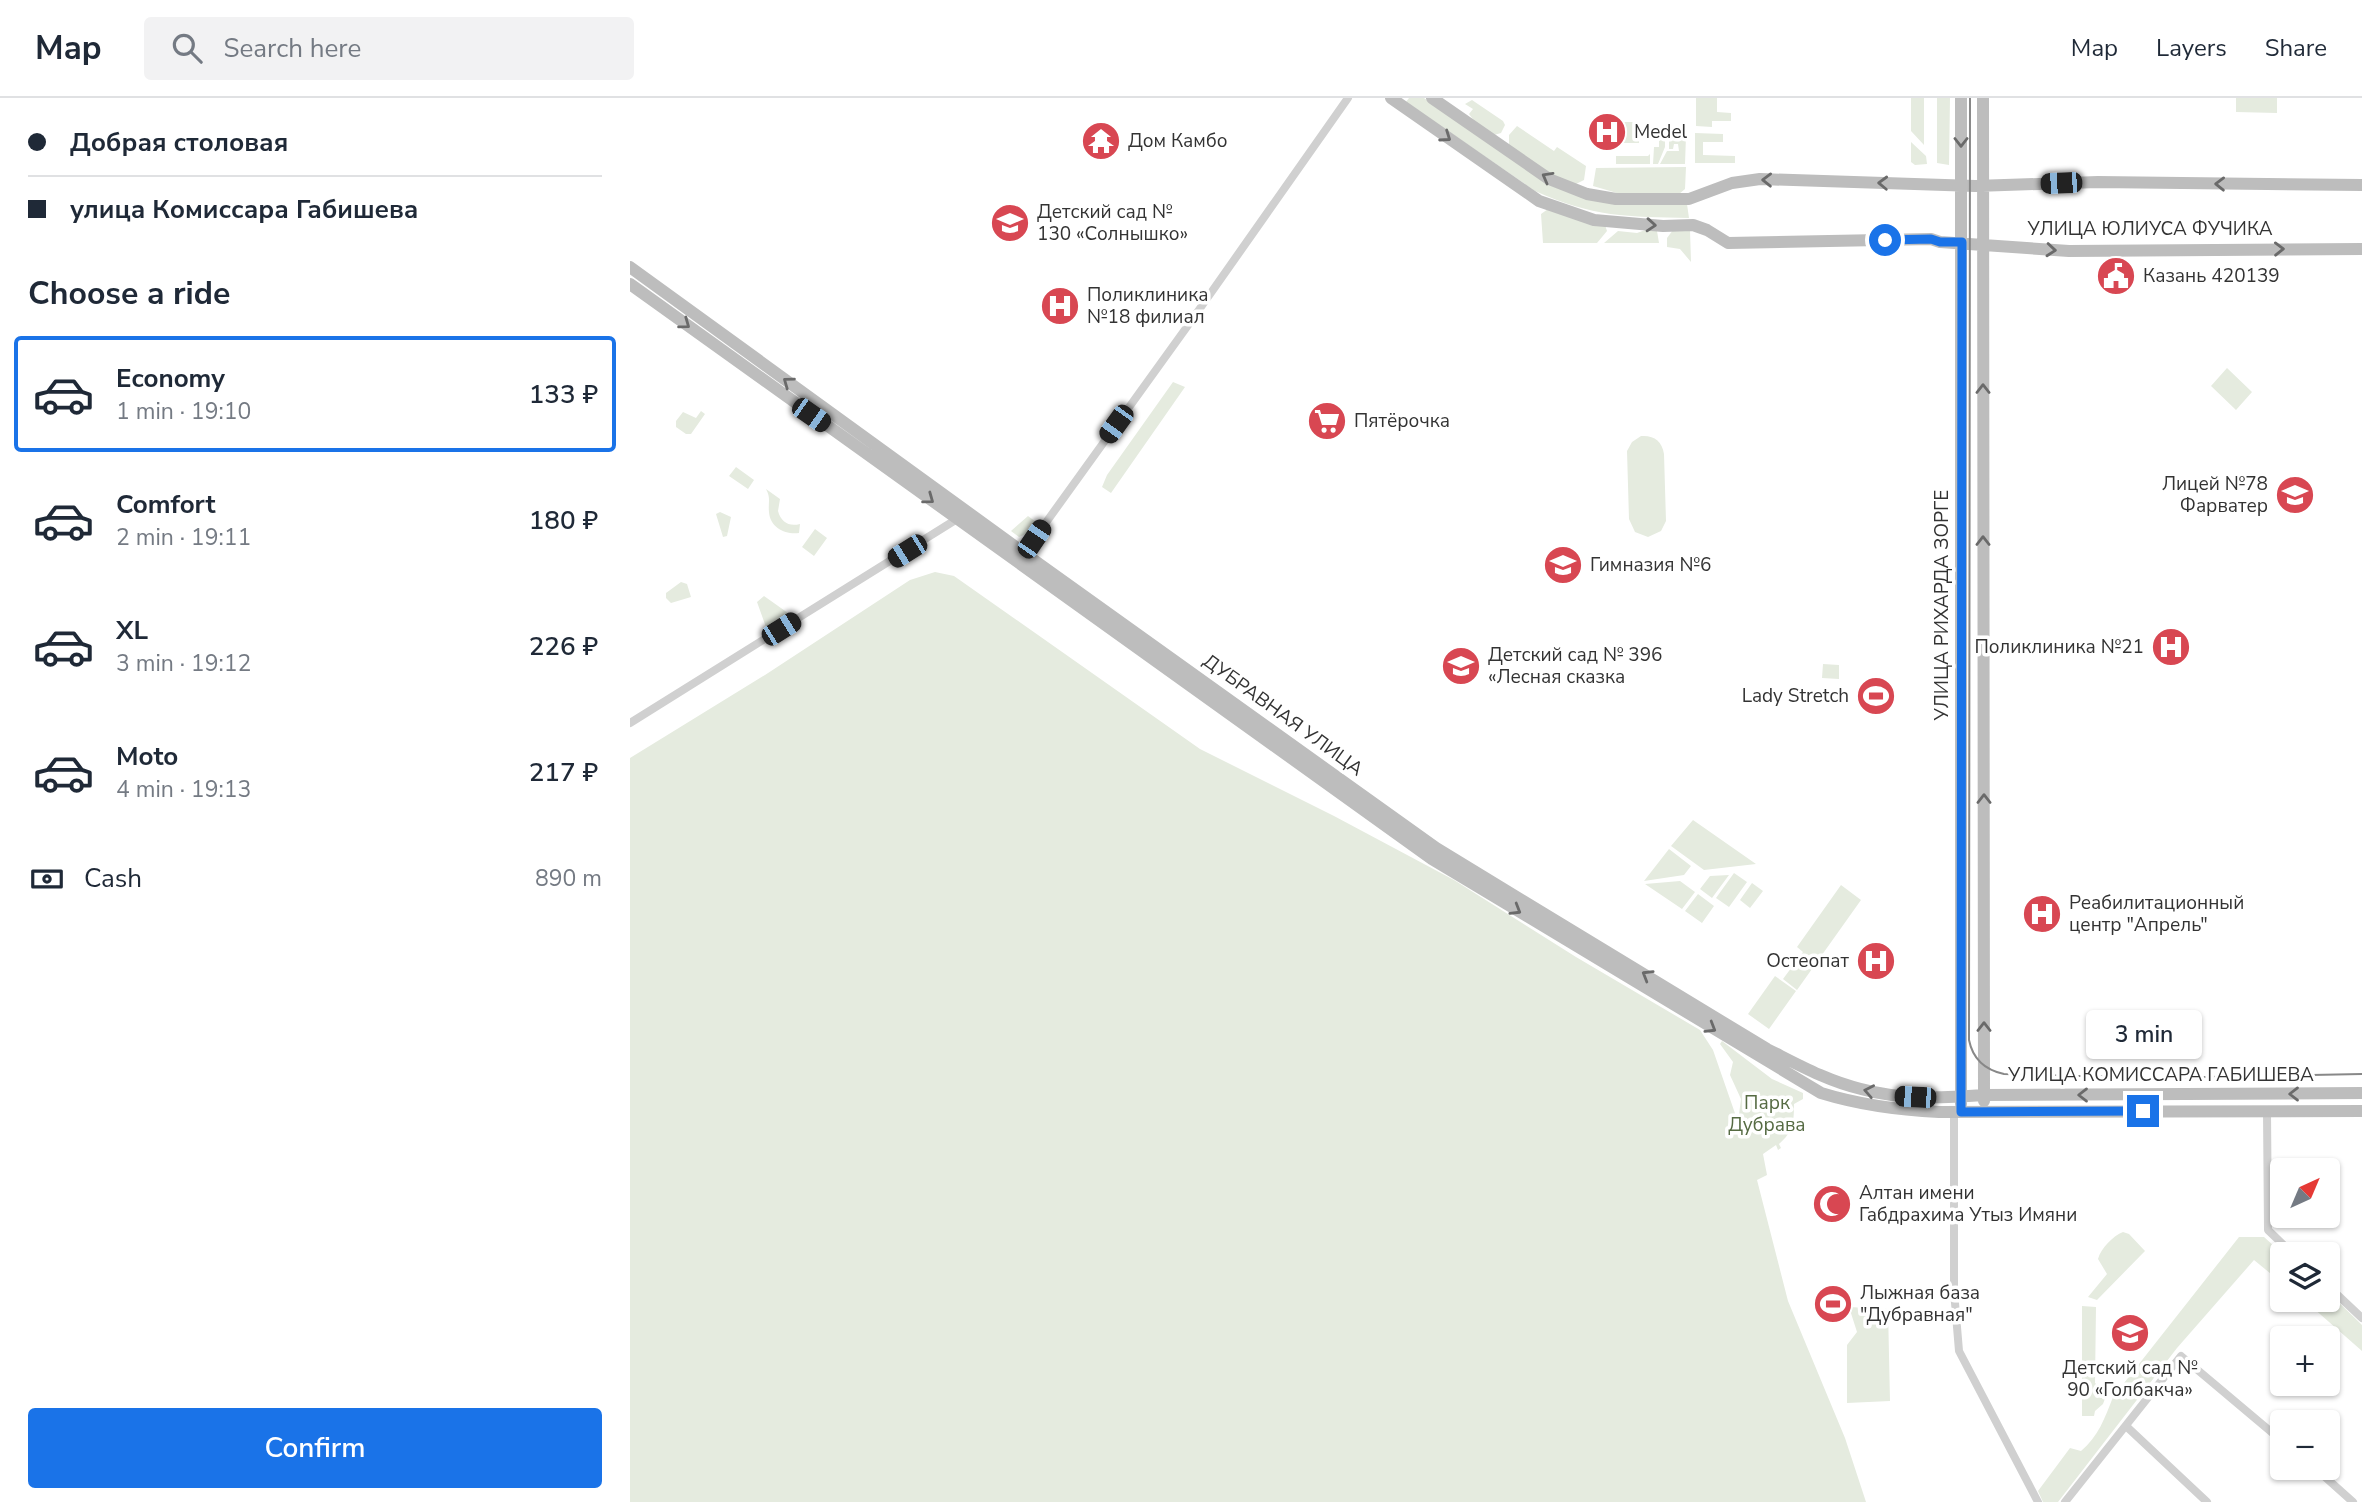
<!DOCTYPE html>
<meta charset="utf-8">
<style>
:root{--surface:#fff;--page:#f2f2f3;--text:#1f2937;--muted:#747a83;--line:#e0e1e3;--accent:#1a73e8}
body{margin:0;font-family:"Nunito Sans",sans-serif;background:var(--page);color:var(--text);height:100vh;display:flex;flex-direction:column;font-size:26px;white-space:nowrap}
*{box-sizing:border-box;margin:0}
p{font-size:23px;color:var(--muted)}
.icon{flex:none;width:38px;height:38px;fill:none;stroke:currentColor;stroke-width:2;stroke-linecap:round;stroke-linejoin:round}
.map{position:relative;flex:1;overflow:hidden}
.sheet{display:flex;flex-direction:column;background:var(--surface);width:630px}
.sheet>*{flex:none}
.guide{display:grid;align-content:center;height:154px;padding:0 28px;background:var(--surface)}
.needle{width:46px;rotate:44deg}
.tools{position:absolute;left:1640px;top:1060px;display:grid;gap:14px}
.tools a{display:grid;place-items:center;width:70px;height:70px;border-radius:7px;background:var(--surface);box-shadow:0 2px 5px #0004;font-size:35px}
.end{position:absolute;width:32px;height:32px;margin:-16px;border:9px solid #1a73e8;background:#fff;box-shadow:0 0 0 4px #fff}
.from{border-radius:50%}
.bubble{position:absolute;height:49px;border-radius:7px;background:var(--surface);box-shadow:0 2px 5px #0004;font-size:23px;font-weight:600;line-height:49px;text-align:center}
.car{position:absolute;width:21px;height:42px;margin:-21px -10px;border-radius:9px;box-shadow:0 0 5px 2px #0007;background:linear-gradient(#222 24%,#8ab4d8 0 40%,#222 0 76%,#8ab4d8 0 86%,#222 0)}
.guide b{display:flex;align-items:center;gap:24px;height:66px;font-size:26px}
.guide b+b{border-top:2px solid var(--line)}
.guide i{width:18px;height:18px;background:var(--text)}
ul{padding:0;list-style:none}
li{display:flex;align-items:center;gap:21px;height:116px;margin:0 14px 10px;padding:0 14px;border:4px solid transparent;border-radius:7px}
li div{flex:1}
li b{display:block;font-size:26px}
li em{font-style:normal;font-weight:600}
li.on{border-color:var(--accent)}
li>.icon{width:63px;height:63px;stroke-width:1.5}
h2{padding:0 28px;font-size:32px;line-height:84px}
.pay{display:flex;align-items:center;gap:18px;height:77px;padding:0 28px;font-size:26px}
.pay p{margin-inline-start:auto}
.action{display:flex;gap:14px;margin-top:auto;padding:14px 28px}
.action a{flex:1;height:80px;border-radius:7px;background:var(--accent);color:#fff;font-size:28px;font-weight:600;line-height:80px;text-align:center}
header{display:flex;align-items:center;gap:42px;box-sizing:border-box;height:98px;padding:0 35px;background:var(--surface);border-bottom:2px solid var(--line)}
header strong{font-size:33px}
nav{display:flex;gap:38px;margin-inline-start:auto;font-size:24px}
.search{width:490px;height:63px;background:var(--page);display:flex;align-items:center;gap:18px;box-sizing:border-box;padding:0 24px;border-radius:7px;color:var(--muted);font-size:26px}
main{display:flex;flex:1;min-height:0}
.map>svg:first-child{display:block}
.green{fill:#e5ebdf}
.lines{fill:none;stroke-linecap:round;stroke-linejoin:round}
.street{stroke:#d0d0d0;stroke-width:8}
.secondary{stroke:#bdbdbd;stroke-width:12}
.tram{stroke:#888;stroke-width:2}
.oneway{stroke:#6a6a6a}
.route{stroke:#1a73e8;stroke-width:9}
.labels{text-anchor:middle;dominant-baseline:central;stroke-width:7;stroke-linejoin:round;paint-order:stroke}
.poi-label{font-size:19px;fill:#333;stroke:#fff;text-anchor:start}
.street-label{font-size:19px;fill:#333;stroke:#fff}
.park-label{font-size:19px;fill:#566b43;stroke:#fff}
</style>
<header>
<strong>Map</strong>
<div class="search"><svg class="icon" aria-label="search" viewBox="0 0 24 24"><circle cx="10" cy="10" r="6"/><path d="M15 15l6 6"/></svg>Search here</div>
<nav><a>Map</a><a>Layers</a><a>Share</a></nav>
</header>
<main>
<section class="sheet">
<div class="guide">
<b><i class="from"></i>Добрая столовая</b>
<b><i></i>улица Комиссара Габишева</b>
</div>
<h2>Choose a ride</h2>
<ul>
<li class="on"><svg class="icon" aria-label="car" viewBox="0 0 24 24"><path d="M5 17H2v-5l4-1 3-4h7l3 4 3 1v5h-3M9 17h6M6 11h13"/><circle cx="7" cy="17" r="2"/><circle cx="17" cy="17" r="2"/></svg><div><b>Economy</b><p>1 min · 19:10</p></div><em>133 ₽</em></li>
<li><svg class="icon" aria-label="car" viewBox="0 0 24 24"><path d="M5 17H2v-5l4-1 3-4h7l3 4 3 1v5h-3M9 17h6M6 11h13"/><circle cx="7" cy="17" r="2"/><circle cx="17" cy="17" r="2"/></svg><div><b>Comfort</b><p>2 min · 19:11</p></div><em>180 ₽</em></li>
<li><svg class="icon" aria-label="car" viewBox="0 0 24 24"><path d="M5 17H2v-5l4-1 3-4h7l3 4 3 1v5h-3M9 17h6M6 11h13"/><circle cx="7" cy="17" r="2"/><circle cx="17" cy="17" r="2"/></svg><div><b>XL</b><p>3 min · 19:12</p></div><em>226 ₽</em></li>
<li><svg class="icon" aria-label="car" viewBox="0 0 24 24"><path d="M5 17H2v-5l4-1 3-4h7l3 4 3 1v5h-3M9 17h6M6 11h13"/><circle cx="7" cy="17" r="2"/><circle cx="17" cy="17" r="2"/></svg><div><b>Moto</b><p>4 min · 19:13</p></div><em>217 ₽</em></li>
</ul>
<div class="pay"><svg class="icon" aria-label="cash" viewBox="0 0 24 24"><path d="M3 7h18v10H3z"/><circle cx="12" cy="12" r="2"/></svg>Cash<p>890 m</p></div>
<div class="action"><a>Confirm</a></div>
</section>
<div class="map">
<svg width="1732" height="1404" viewBox="0 0 1732 1404">
<rect width="100%" height="100%" fill="#fff"/>
<path class="green" d="M779,0H794L916,85L1057,106L1059,120C998,119 962,119 905,93L776,4Z
M1066,0H1087V14L1101,15V23H1082V29L1066,28Z
M1281,0H1294V47L1281,33Z
M1307,0H1320L1319,67L1307,65Z
M1606,0H1647V15L1606,14Z
M842,2L873,23L875,27L871,35L864,37L845,24L839,16L843,11L835,6Z
M993,24H1009V45H993Z
M887,28L924,53L927,49L956,68L954,82L946,86L920,76L879,47V37Z
M1065,35L1093,36V44H1073V57L1105,58V65H1065Z
M1029,37H1035V49L1028,66H1023L1024,49H1029Z
M1039,38H1056L1055,66H1030L1037,53H1049L1048,46H1044L1043,51H1039Z
M1281,44L1296,58L1297,66L1285,67L1281,64Z
M1020,56V66H986V58H1018Z
M1056,69L1055,91L1049,96L987,95L963,88L966,70Z
M918,111L975,127L977,133L967,145H913L911,116Z
M1021,130L1027,133L1029,145H974L988,133L1007,135Z
M1043,132H1060L1061,164L1050,151L1037,149V140Z
M1597,270L1622,294L1606,312L1581,288Z
M543,284L555,289L481,395L472,389L477,377Z
M71,313L75,316L61,336H56L46,329V323L53,314L66,320Z
M1011,338C1024,337 1032,343 1034,356L1036,423L1031,433L1018,439L1005,434L999,421L997,353L1002,344Z
M106,369L124,382L118,391L99,378Z
M136,391L150,401L148,413C151,424 159,429 170,426L169,435C156,437 140,430 139,414C138,404 141,400 136,391Z
M90,414L101,419L97,438L93,439L86,416Z
M398,418L406,424L398,435L389,439L381,433Z
M185,431L197,440L184,458L172,449Z
M305,474L324,478L570,651L704,718L824,782L946,859L1070,932L1083,952L1108,1024L1111,1001L1100,977L1103,964L1090,946L1092,943L1142,981L1173,995V1001L1164,1006C1164,1024 1163,1034 1149,1046L1151,1050L1148,1052L1146,1047L1133,1056L1137,1077L1127,1082L1158,1203L1215,1340L1236,1404H0V660L135,577L280,482Z
M51,484L57,486L61,499L41,505L36,500V495Z
M134,498L158,515L136,529L127,504Z
M1193,566L1209,567V581L1192,580Z
M1063,722L1126,766L1074,772L1041,748Z
M1039,751L1061,768L1054,777L1014,783Z
M1104,775L1117,784L1099,809L1086,800Z
M1099,777L1082,800L1070,791L1080,778Z
M1050,783L1065,794L1052,811L1015,786Z
M1122,785L1133,793L1120,810L1110,802Z
M1211,787L1231,802L1167,892L1153,881L1173,854L1167,849Z
M1068,796L1084,808L1072,825L1055,813Z
M1145,878L1166,893L1139,931L1118,916Z
M1493,1134L1499,1136L1515,1153L1467,1202L1458,1199L1477,1176L1468,1161C1471,1150 1483,1138 1493,1134Z
M1609,1139H1634L1654,1157H1652V1185L1624,1162L1547,1250L1428,1404H1413L1408,1393L1440,1350L1451,1353C1468,1339 1475,1320 1483,1299Z
M1698,1194L1732,1227V1253L1674,1202H1698Z
M1452,1208L1466,1209L1465,1285L1477,1295L1473,1306L1465,1313L1464,1318H1452Z
M1219,1209L1258,1211L1260,1303L1217,1305V1247L1227,1234Z"/>
<g class="lines">
<path class="street" d="M394,455L559,226L718,0
M0,625L327,421
M1324,1014V1193L1329,1253L1408,1404
M1637,1014L1638,1132L1664,1157
M1698,1188L1732,1220
M1496,1328L1577,1404
M1685,1370L1723,1404
M1435,1404L1551,1258L1652,1343"/>
<path class="secondary" d="M761,0L909,103L964,122L1033,128L1063,127L1077,132L1098,145L1301,141L1310,144L1439,153L1732,151
M802,0L919,81L957,96L986,101H1059L1102,85L1130,81L1345,88L1468,84L1732,87
M1331,0V1006
M1353,0L1354,1003
M0,169L394,455L806,750L1137,951C1167,966 1197,983 1231,991C1271,1002 1313,1000 1354,997L1732,995
M0,186L802,761L1191,995C1230,1007 1268,1012 1309,1014L1732,1013"/>
<path class="tram" d="M1340,0L1339,942C1343,962 1355,972 1374,976L1525,980L1732,976"/>
</g>
<defs><path id="oneway-chevron" d="M-2-3.5L2.5 0L-2 3.5" fill="none" stroke-width="1.6" stroke-linecap="round" stroke-linejoin="round" transform="scale(1.75)"/></defs>
<g class="oneway">
<use href="#oneway-chevron" transform="translate(816 39) rotate(35)"/>
<use href="#oneway-chevron" transform="translate(1331 44) rotate(90)"/>
<use href="#oneway-chevron" transform="translate(917 79) rotate(-151)"/>
<use href="#oneway-chevron" transform="translate(1137 82) rotate(-179)"/>
<use href="#oneway-chevron" transform="translate(1253 85) rotate(-178)"/>
<use href="#oneway-chevron" transform="translate(1590 86) rotate(-179)"/>
<use href="#oneway-chevron" transform="translate(1021 127) rotate(4)"/>
<use href="#oneway-chevron" transform="translate(1649 151) rotate(-1)"/>
<use href="#oneway-chevron" transform="translate(1421 152) rotate(5)"/>
<use href="#oneway-chevron" transform="translate(55 226) rotate(36)"/>
<use href="#oneway-chevron" transform="translate(158 284) rotate(-144)"/>
<use href="#oneway-chevron" transform="translate(1353 291) rotate(-90)"/>
<use href="#oneway-chevron" transform="translate(299 401) rotate(36)"/>
<use href="#oneway-chevron" transform="translate(1353 443) rotate(-90)"/>
<use href="#oneway-chevron" transform="translate(1354 701) rotate(-90)"/>
<use href="#oneway-chevron" transform="translate(886 812) rotate(31)"/>
<use href="#oneway-chevron" transform="translate(1017 877) rotate(-149)"/>
<use href="#oneway-chevron" transform="translate(1354 929) rotate(-90)"/>
<use href="#oneway-chevron" transform="translate(1081 930) rotate(31)"/>
<use href="#oneway-chevron" transform="translate(1239 993) rotate(-169)"/>
<use href="#oneway-chevron" transform="translate(1664 996) rotate(180)"/>
<use href="#oneway-chevron" transform="translate(1453 997) rotate(180)"/>
</g>
<g class="lines">
<path class="route" d="M1255,142L1301,141L1310,144H1332L1331,1014L1513,1013"/>
</g>
<defs>
<g id="hospital-disc" transform="scale(2.0125)"><circle r="9.5" fill="#d84752" stroke="#fff"/><path d="M-5-5h3v3.5h4V-5h3V5h-3V1.5h-4V5h-3Z" fill="#fff"/></g>
<g id="temple-disc" transform="scale(2.0125)"><circle r="9.5" fill="#d84752" stroke="#fff"/><path d="M0-6L5-2H3V0L6.5 2.5H4V6H1.5V3h-3V6H-4V2.5H-6.5L-3 0V-2H-5Z" fill="#fff"/></g>
<g id="school-disc" transform="scale(2.0125)"><circle r="9.5" fill="#d84752" stroke="#fff"/><path d="M0-5L7-2L0 1L-7-2ZM-4 1L0 2.5L4 1V4Q0 6-4 4Z" fill="#fff"/></g>
<g id="civic-disc" transform="scale(2.0125)"><circle r="9.5" fill="#d84752" stroke="#fff"/><path d="M-.6-6.5H3V-4.5H.6V-3L4-1V1h2V6H-6V1h2V-1L-.6-3ZM-1.2 2.5V6h2.4V2.5Z" fill="#fff"/></g>
<g id="supermarket-disc" transform="scale(2.0125)"><circle r="9.5" fill="#d84752" stroke="#fff"/><path d="M-6-5.5h2.5l.6 2H6L4.5 2H-2.5L-4.4-4H-6ZM-1.5 3.2a1.3 1.3 0 1 0 .1 0ZM3 3.2a1.3 1.3 0 1 0 .1 0Z" fill="#fff"/></g>
<g id="stadium-disc" transform="scale(2.0125)"><circle r="9.5" fill="#d84752" stroke="#fff"/><path d="M0-5a6.5 5 0 1 0 0 10a6.5 5 0 1 0 0-10ZM-3.5-1.8h7v3.6h-7Z" fill="#fff"/></g>
<g id="mosque-disc" transform="scale(2.0125)"><circle r="9.5" fill="#d84752" stroke="#fff"/><path d="M3.5-4.9A6 6 0 1 0 3.5 4.9A5 5 0 1 1 3.5-4.9Z" fill="#fff"/></g>
</defs>
<g fill-rule="evenodd">
<use href="#hospital-disc" x="977" y="34"/>
<use href="#temple-disc" x="471" y="43"/>
<use href="#school-disc" x="380" y="125"/>
<use href="#civic-disc" x="1486" y="178"/>
<use href="#hospital-disc" x="430" y="208"/>
<use href="#supermarket-disc" x="697" y="323"/>
<use href="#school-disc" x="1665" y="397"/>
<use href="#school-disc" x="933" y="467"/>
<use href="#hospital-disc" x="1541" y="549"/>
<use href="#school-disc" x="831" y="568"/>
<use href="#stadium-disc" x="1246" y="598"/>
<use href="#hospital-disc" x="1412" y="816"/>
<use href="#hospital-disc" x="1246" y="863"/>
<use href="#mosque-disc" x="1202" y="1106"/>
<use href="#stadium-disc" x="1203" y="1206"/>
<use href="#school-disc" x="1500" y="1235"/>
</g>
<g class="labels">
<g class="poi-label">
<text x="1004" y="34">Medel</text>
<text x="498" y="43">Дом Камбо</text>
<text x="407" y="114">Детский сад №<tspan x="407" dy="22">130 «Солнышко»</tspan></text>
<text x="1513" y="178">Казань 420139</text>
<text x="457" y="197">Поликлиника<tspan x="457" dy="22">№18 филиал</tspan></text>
<text x="724" y="323">Пятёрочка</text>
<text x="1638" y="386" text-anchor="end">Лицей №78<tspan x="1638" dy="22">Фарватер</tspan></text>
<text x="960" y="467">Гимназия №6</text>
<text x="1514" y="549" text-anchor="end">Поликлиника №21</text>
<text x="858" y="557">Детский сад № 396<tspan x="858" dy="22">«Лесная сказка</tspan></text>
<text x="1219" y="598" text-anchor="end">Lady Stretch</text>
<text x="1439" y="805">Реабилитационный<tspan x="1439" dy="22">центр "Апрель"</tspan></text>
<text x="1219" y="863" text-anchor="end">Остеопат</text>
<text x="1229" y="1095">Алтан имени<tspan x="1229" dy="22">Габдрахима Утыз Имяни</tspan></text>
<text x="1230" y="1195">Лыжная база<tspan x="1230" dy="22">"Дубравная"</tspan></text>
<text x="1500" y="1270" text-anchor="middle">Детский сад №<tspan x="1500" dy="22">90 «Голбакча»</tspan></text>
</g>
<g class="street-label">
<text x="1520" y="131">УЛИЦА ЮЛИУСА ФУЧИКА</text>
<text transform="translate(1312 507) rotate(-90)">УЛИЦА РИХАРДА ЗОРГЕ</text>
<text transform="translate(653 617) rotate(36)">ДУБРАВНАЯ УЛИЦА</text>
<text x="1531" y="977">УЛИЦА КОМИССАРА ГАБИШЕВА</text>
</g>
<g class="park-label">
<text x="1137" y="1005">Парк<tspan x="1137" dy="22">Дубрава</tspan></text>
</g>
</g>
</svg>
<div class="tools">
<a><svg class="needle" viewBox="-14 -14 28 28"><path d="M0-13l5 13h-10z" fill="#e53935"/><path d="M0 13l5-13h-10z" fill="#747a83"/></svg></a>
<a><svg class="icon" aria-label="layers" viewBox="0 0 24 24"><path d="M12 4l9 5-9 5-9-5zM3 14l9 5 9-5"/></svg></a>
<a>+</a>
<a>−</a>
</div>
<i class="end from" style="left:1255px;top:142px"></i>
<i class="end" style="left:1513px;top:1013px"></i>
<div class="bubble" style="left:1456px;top:912px;width:116px">3 min</div>
<i class="car" style="left:1431px;top:85px;rotate:268deg"></i>
<i class="car" style="left:181px;top:317px;rotate:125deg"></i>
<i class="car" style="left:486px;top:326px;rotate:216deg"></i>
<i class="car" style="left:404px;top:441px;rotate:34deg"></i>
<i class="car" style="left:277px;top:453px;rotate:238deg"></i>
<i class="car" style="left:151px;top:531px;rotate:58deg"></i>
<i class="car" style="left:1285px;top:999px;rotate:273deg"></i>
</div>
</main>
